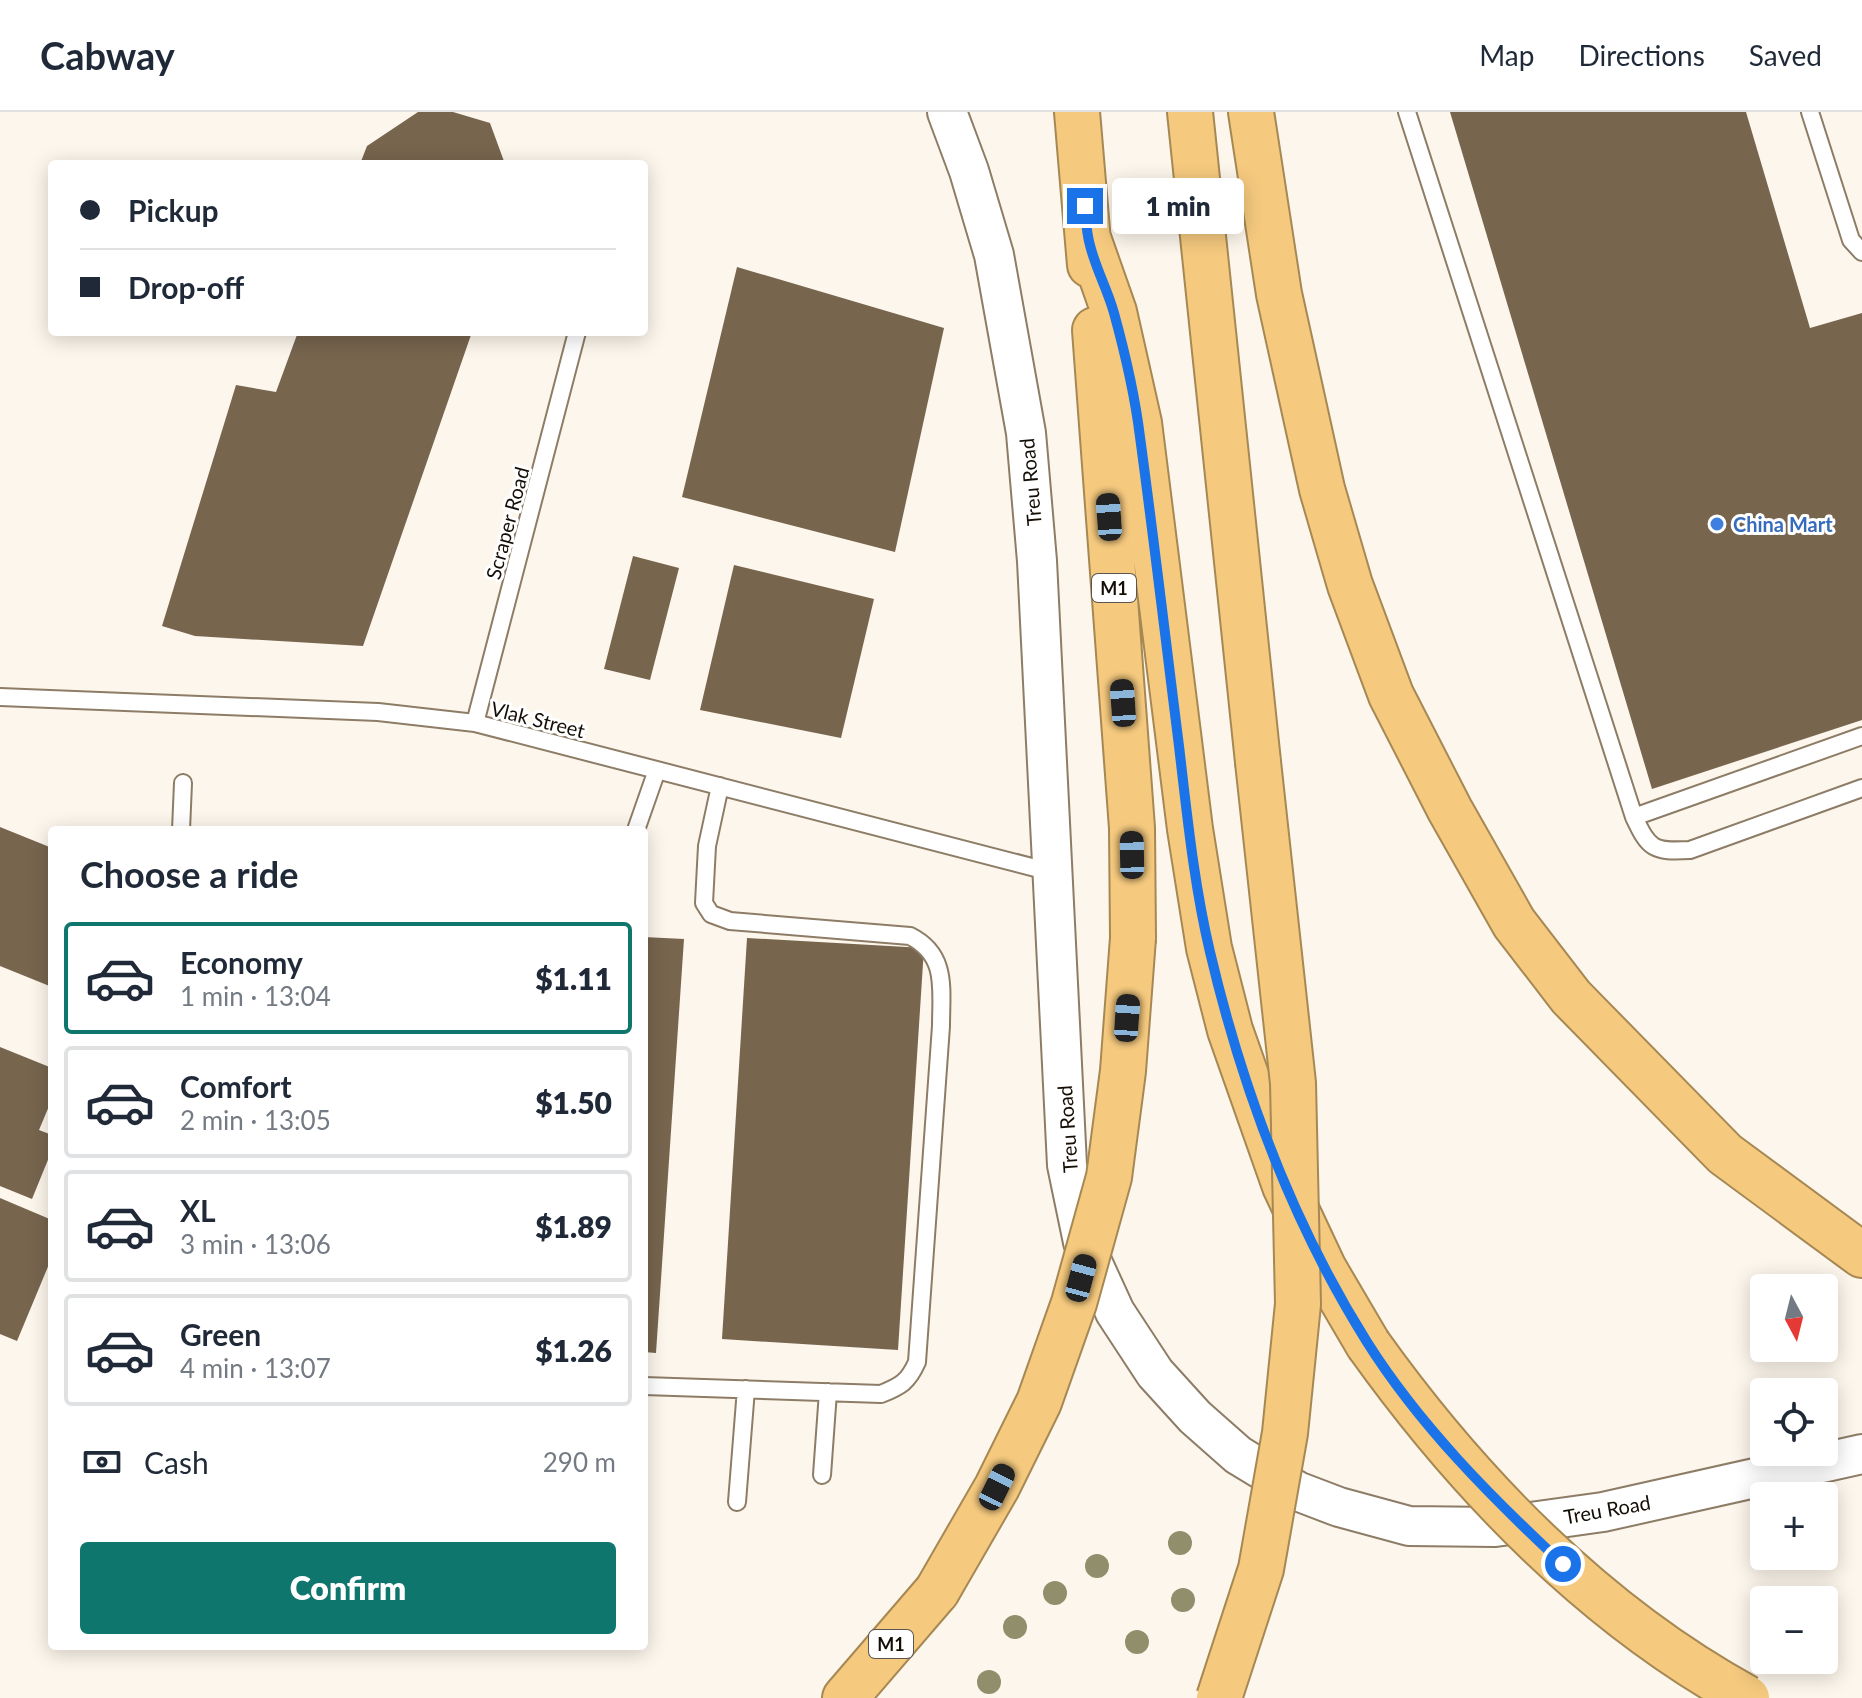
<!DOCTYPE html>
<meta charset="utf-8">
<style>
:root{--surface:#fff;--page:#f6f6f7;--text:#1f2937;--muted:#747a83;--line:#e0e1e3;--accent:#0f766e}
body{margin:0;font-family:Lato,sans-serif;background:var(--page);color:var(--text);height:100vh;display:flex;flex-direction:column;font-size:30px;white-space:nowrap}
*{box-sizing:border-box;margin:0}
p{font-size:26px;color:var(--muted)}
.icon{flex:none;width:44px;height:44px;fill:none;stroke:currentColor;stroke-width:2;stroke-linecap:round;stroke-linejoin:round}
.map{position:relative;flex:1;overflow:hidden}
.panel{position:absolute;left:48px;top:714px;width:600px;height:824px;display:flex;flex-direction:column;background:var(--surface);border-radius:8px;box-shadow:0 4px 20px #0003}
.panel>*{flex:none}
.guide{position:absolute;left:48px;top:48px;width:600px;height:176px;border-radius:8px;box-shadow:0 4px 20px #0003;display:grid;align-content:center;height:176px;padding:0 32px;background:var(--surface)}
.needle{width:52px;rotate:173deg}
.fabs{position:absolute;left:1750px;top:1162px;display:grid;gap:16px}
.fabs a{display:grid;place-items:center;width:88px;height:88px;border-radius:8px;background:var(--surface);box-shadow:0 4px 20px #0003;font-size:40px}
.end{position:absolute;width:36px;height:36px;margin:-18px;border:10px solid #1a73e8;background:#fff;box-shadow:0 0 0 4px #fff}
.from{border-radius:50%}
.bubble{position:absolute;height:56px;border-radius:8px;background:var(--surface);box-shadow:0 4px 20px #0003;font-size:26px;font-weight:800;line-height:56px;text-align:center}
.car{position:absolute;width:24px;height:48px;margin:-24px -12px;border-radius:10px;box-shadow:0 0 6px 2px #0007;background:linear-gradient(#222 24%,#8ab4d8 0 40%,#222 0 76%,#8ab4d8 0 86%,#222 0)}
.guide b{display:flex;align-items:center;gap:28px;height:76px;font-size:30px}
.guide b+b{border-top:2px solid var(--line)}
.guide i{width:20px;height:20px;background:var(--text)}
ul{padding:0;list-style:none}
li{display:flex;align-items:center;gap:24px;height:112px;margin:0 16px 12px;padding:0 16px;border:4px solid var(--line);border-radius:8px}
li div{flex:1}
li b{display:block;font-size:30px}
li em{font-style:normal;font-weight:800}
li.active{border-color:var(--accent)}
li>.icon{width:72px;height:72px;stroke-width:1.5}
h2{padding:0 32px;font-size:36px;line-height:96px}
.pay{display:flex;align-items:center;gap:20px;height:88px;padding:0 32px;font-size:30px}
.pay p{margin-inline-start:auto}
.primary-button{display:flex;gap:16px;margin-top:auto;padding:16px 32px}
.primary-button a{flex:1;height:92px;border-radius:8px;background:var(--accent);color:#fff;font-size:32px;font-weight:800;line-height:92px;text-align:center}
header{display:flex;align-items:center;gap:48px;box-sizing:border-box;height:112px;padding:0 40px;background:var(--surface);border-bottom:2px solid var(--line)}
header strong{font-size:38px}
nav{display:flex;gap:44px;margin-inline-start:auto;font-size:28px}
.map>svg:first-child{display:block}
.building{fill:#77654e}
.lines{fill:none;stroke-linecap:round;stroke-linejoin:round}
.service-casing{stroke:#8d7c66;stroke-width:20}
.tertiary-casing{stroke:#8d7c66;stroke-width:42}
.motorway-casing{stroke:#a68854;stroke-width:48}
.service{stroke:#fff;stroke-width:16}
.tertiary{stroke:#fff;stroke-width:38}
.motorway{stroke:#f5c97e;stroke-width:44}
.motorway-bridge-casing{stroke:#a68854;stroke-width:48;stroke-linecap:butt}
.motorway-bridge{stroke:#f5c97e;stroke-width:44}
.tree{fill:#908e6b}
.route{stroke:#1a73e8;stroke-width:10}
.shop-dot{fill:#3f7fe0;stroke:#fff;stroke-width:3}
.labels{text-anchor:middle;dominant-baseline:central;stroke-width:6;stroke-linejoin:round;paint-order:stroke}
.shield{fill:#fff;stroke:#5a5651;stroke-width:2}
.shield-label{font-size:18px;font-weight:bold;fill:#140e06}
.street-label{font-size:20px;fill:#140e06;stroke:#fff}
.shop-label{font-size:20px;font-weight:bold;fill:#366cbe;stroke:#fff;text-anchor:start}
</style>
<header>
<strong>Cabway</strong>
<nav><a>Map</a><a>Directions</a><a>Saved</a></nav>
</header>
<div class="map">
<svg width="1862" height="1586" viewBox="0 0 1862 1586">
<rect width="100%" height="100%" fill="#fdf6ec"/>
<path class="building" d="M418,0H453L490,11L505,52H360L367,34Z
M1450,0H1746L1810,216L1862,201V608L1652,677Z
M737,155L944,216L895,440L682,385Z
M298,220H472L363,534L195,524L162,514L236,273L276,280Z
M633,444L679,456L650,568L604,557Z
M734,453L874,487L841,626L700,598Z
M0,715L52,736V875L0,854Z
M644,825L684,827L656,1241L644,1240Z
M747,826L924,836L898,1238L722,1227Z
M0,935L52,956V987L39,1018L52,1023V1038L32,1087L0,1074Z
M0,1086L52,1108V1145L17,1229L0,1222Z"/>
<g class="lines">
<g class="service-casing">
<path id="service" d="M1407,0L1634,705C1649,737 1653,740 1690,738L1862,676
M1810,0L1851,128L1862,140
M0,585L378,600L475,611L1051,760
M475,611L577,220
M1634,705L1862,624
M181,718L183,671
M636,718L657,658
M644,1274L881,1282C901,1274 908,1270 917,1250L941,914C941,877 948,843 910,824L730,809L711,802L704,791L707,734L720,674
M822,1363L828,1280
M737,1390L746,1277"/>
</g>
<g class="tertiary-casing">
<path id="tertiary" d="M947,0L969,59L994,143L1026,321L1037,449L1067,1053L1083,1130L1115,1200L1155,1261L1195,1305L1238,1343L1297,1379L1339,1395L1409,1414L1495,1415L1603,1400L1862,1342"/>
</g>
<g class="motorway-casing">
<path id="motorway" d="M1077,0L1090,153
M1190,0L1258,650
M1251,0L1279,182L1322,377L1350,473L1391,583L1450,698L1514,811L1571,885L1725,1042L1862,1143
M1088,126L1114,200L1139,311L1190,717L1209,836L1230,918L1285,1074L1324,1157L1368,1232
M1095,218L1132,716L1133,826
M845,1586L937,1479"/>
</g>
<use href="#service" class="service"/>
<use href="#tertiary" class="tertiary"/>
<use href="#motorway" class="motorway"/>
<g class="motorway-bridge-casing">
<path id="motorway-bridge" d="M1368,1232C1468,1372 1595,1503 1747,1586
M937,1479L997,1375L1039,1290L1074,1191L1109,1065L1123,959L1133,826
M1219,1586L1261,1457L1285,1321L1298,1192L1293,971L1258,650"/>
</g>
<use href="#motorway-bridge" class="motorway-bridge"/>
</g>
<g class="tree">
<circle cx="1180" cy="1431" r="12"/>
<circle cx="1097" cy="1454" r="12"/>
<circle cx="1055" cy="1481" r="12"/>
<circle cx="1183" cy="1488" r="12"/>
<circle cx="1015" cy="1515" r="12"/>
<circle cx="1137" cy="1530" r="12"/>
<circle cx="989" cy="1570" r="12"/>
</g>
<g class="lines">
<path class="route" d="M1085,94C1086,104 1086,114 1088,124C1092,150 1107,175 1114,201C1125,241 1135,284 1140,325C1154,428 1166,531 1179,634C1187,702 1194,773 1210,840C1242,976 1293,1112 1367,1230C1420,1314 1492,1386 1563,1452"/>
</g>
<circle class="shop-dot" cx="1717" cy="412" r="8"/>
<g class="labels">
<g class="shield">
<rect x="1092" y="462" width="44" height="28" rx="6"/>
<rect x="869" y="1518" width="44" height="28" rx="6"/>
</g>
<g class="shield-label">
<text x="1114" y="476">M1</text>
<text x="891" y="1532">M1</text>
</g>
<g class="street-label">
<text transform="translate(1030 370) rotate(-95)">Treu Road</text>
<text transform="translate(507 411) rotate(-75)">Scraper Road</text>
<text transform="translate(538 607) rotate(14)">Vlak Street</text>
<text transform="translate(1067 1017) rotate(-94)">Treu Road</text>
<text transform="translate(1607 1397) rotate(-10)">Treu Road</text>
</g>
<g class="shop-label">
<text x="1733" y="412">China Mart</text>
</g>
</g>
</svg>
<div class="fabs">
<a><svg class="needle" viewBox="-14 -14 28 28"><path d="M0-13l5 13h-10z" fill="#e53935"/><path d="M0 13l5-13h-10z" fill="#747a83"/></svg></a>
<a><svg class="icon" aria-label="locate" viewBox="0 0 24 24"><circle cx="12" cy="12" r="6"/><path d="M12 2v4M12 18v4M2 12h4M18 12h4"/></svg></a>
<a>+</a>
<a>−</a>
</div>
<i class="end from" style="left:1563px;top:1452px"></i>
<i class="end" style="left:1085px;top:94px"></i>
<div class="bubble" style="left:1112px;top:66px;width:132px">1 min</div>
<i class="car" style="left:1109px;top:405px;rotate:356deg"></i>
<i class="car" style="left:1123px;top:591px;rotate:356deg"></i>
<i class="car" style="left:1132px;top:743px;rotate:359deg"></i>
<i class="car" style="left:1127px;top:906px;rotate:4deg"></i>
<i class="car" style="left:1081px;top:1166px;rotate:15deg"></i>
<i class="car" style="left:997px;top:1375px;rotate:26deg"></i>
<div class="guide">
<b><i class="from"></i>Pickup</b>
<b><i></i>Drop-off</b>
</div>
<section class="panel">
<h2>Choose a ride</h2>
<ul>
<li class="active"><svg class="icon" aria-label="car" viewBox="0 0 24 24"><path d="M5 17H2v-5l4-1 3-4h7l3 4 3 1v5h-3M9 17h6M6 11h13"/><circle cx="7" cy="17" r="2"/><circle cx="17" cy="17" r="2"/></svg><div><b>Economy</b><p>1 min · 13:04</p></div><em>$1.11</em></li>
<li><svg class="icon" aria-label="car" viewBox="0 0 24 24"><path d="M5 17H2v-5l4-1 3-4h7l3 4 3 1v5h-3M9 17h6M6 11h13"/><circle cx="7" cy="17" r="2"/><circle cx="17" cy="17" r="2"/></svg><div><b>Comfort</b><p>2 min · 13:05</p></div><em>$1.50</em></li>
<li><svg class="icon" aria-label="car" viewBox="0 0 24 24"><path d="M5 17H2v-5l4-1 3-4h7l3 4 3 1v5h-3M9 17h6M6 11h13"/><circle cx="7" cy="17" r="2"/><circle cx="17" cy="17" r="2"/></svg><div><b>XL</b><p>3 min · 13:06</p></div><em>$1.89</em></li>
<li><svg class="icon" aria-label="car" viewBox="0 0 24 24"><path d="M5 17H2v-5l4-1 3-4h7l3 4 3 1v5h-3M9 17h6M6 11h13"/><circle cx="7" cy="17" r="2"/><circle cx="17" cy="17" r="2"/></svg><div><b>Green</b><p>4 min · 13:07</p></div><em>$1.26</em></li>
</ul>
<div class="pay"><svg class="icon" aria-label="cash" viewBox="0 0 24 24"><path d="M3 7h18v10H3z"/><circle cx="12" cy="12" r="2"/></svg>Cash<p>290 m</p></div>
<div class="primary-button"><a>Confirm</a></div>
</section>
</div>
